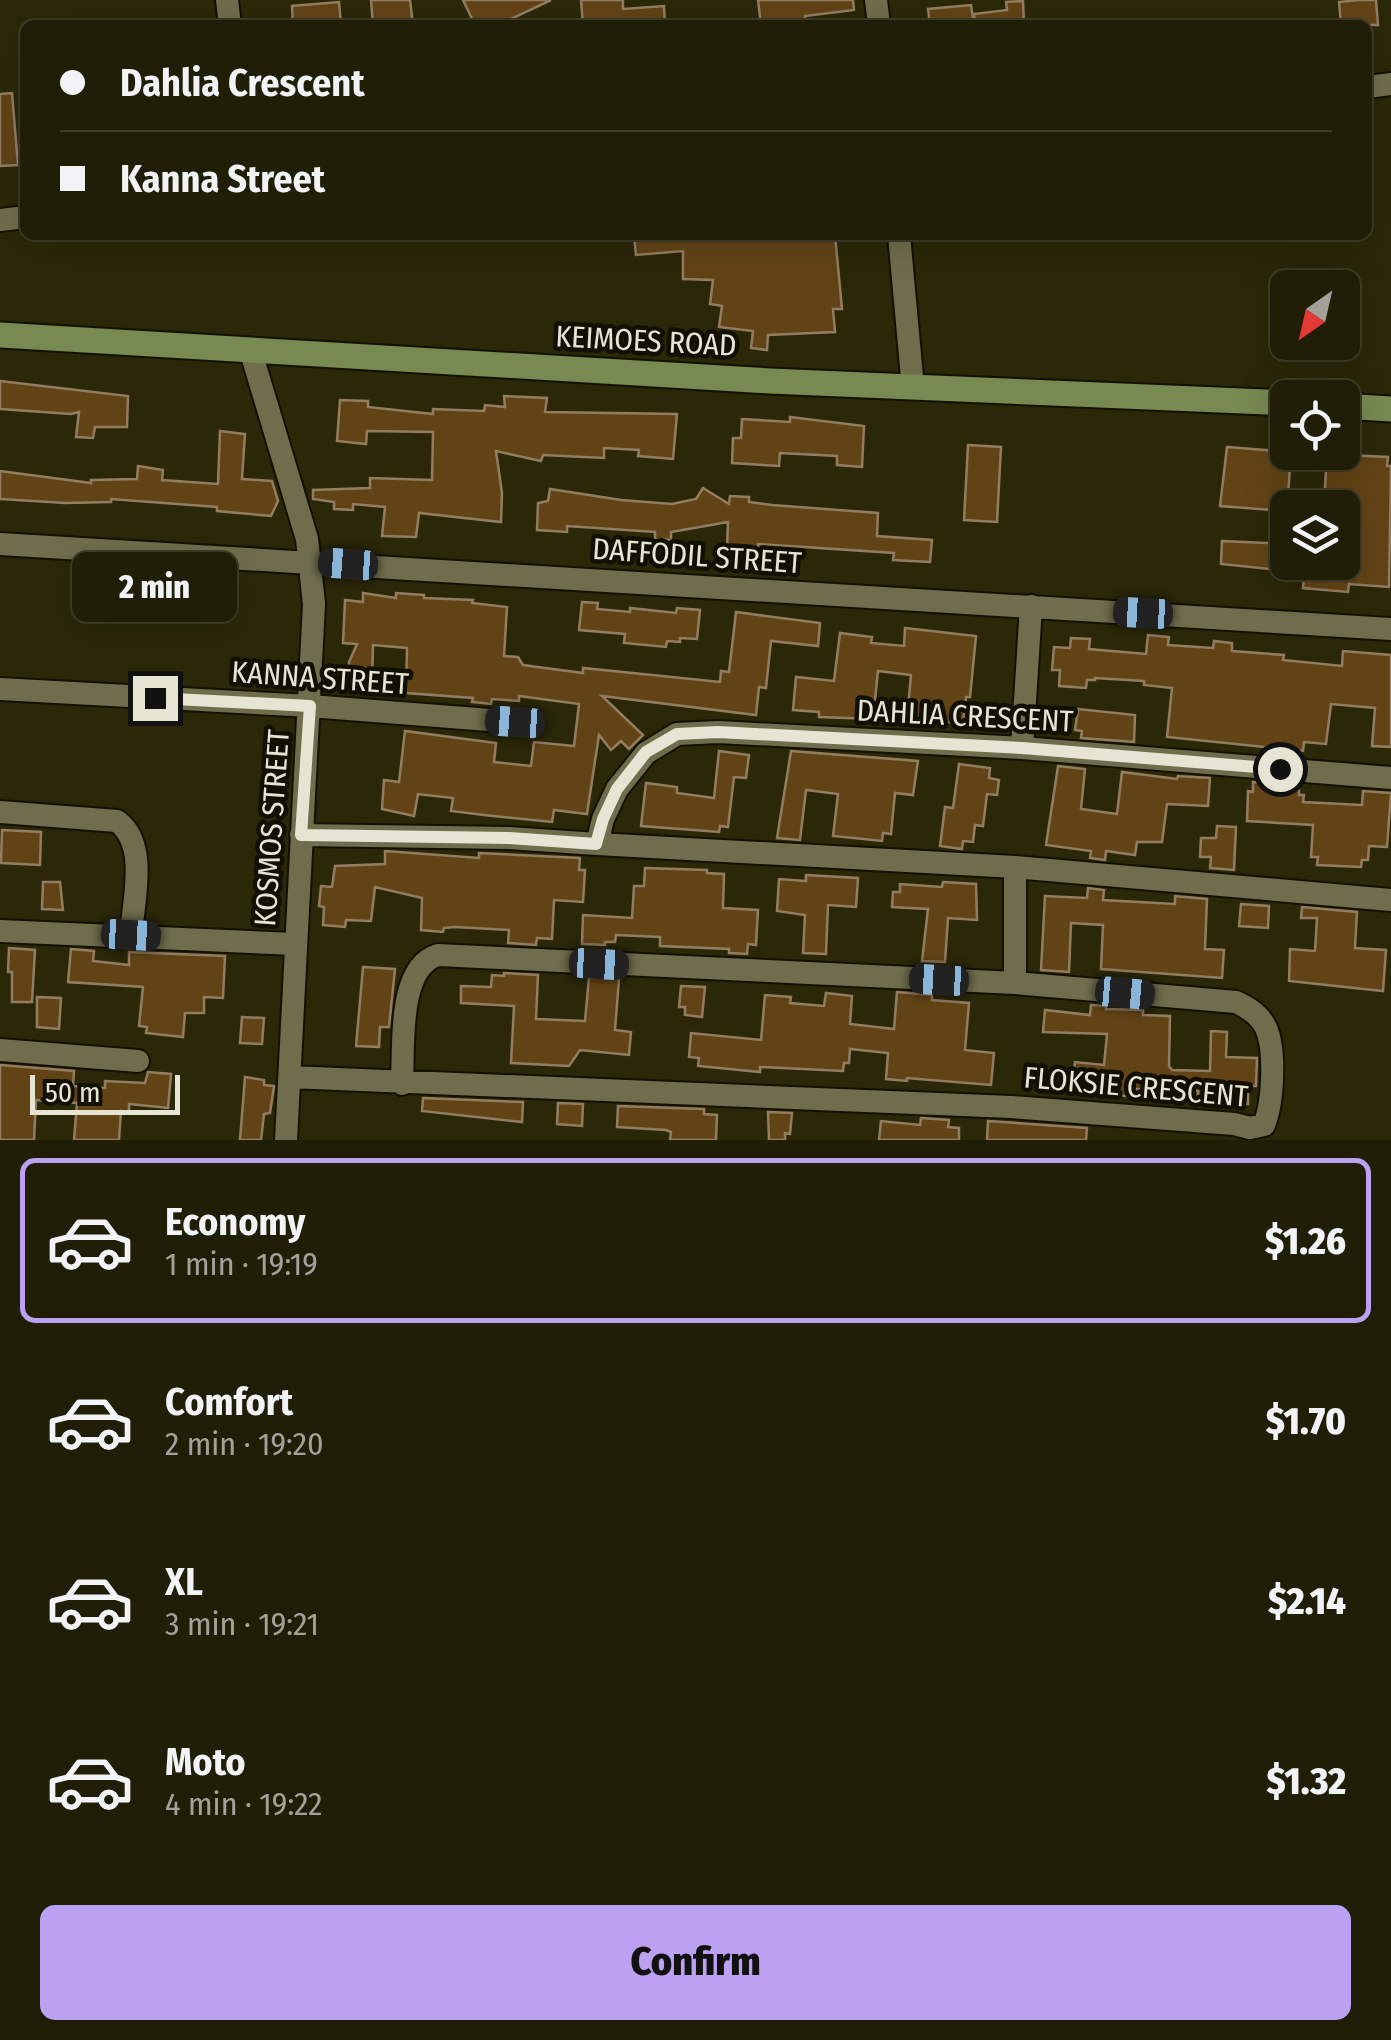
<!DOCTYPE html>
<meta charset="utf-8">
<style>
:root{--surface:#201e06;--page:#282710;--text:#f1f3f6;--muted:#a2a29b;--line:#3d3c28;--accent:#bca0f2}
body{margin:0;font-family:"Fira Sans Condensed",sans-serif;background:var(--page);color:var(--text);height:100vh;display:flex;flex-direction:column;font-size:38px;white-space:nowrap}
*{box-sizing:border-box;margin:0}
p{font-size:32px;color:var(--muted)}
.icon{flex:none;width:55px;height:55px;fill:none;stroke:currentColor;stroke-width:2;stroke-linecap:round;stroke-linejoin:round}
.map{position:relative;height:1140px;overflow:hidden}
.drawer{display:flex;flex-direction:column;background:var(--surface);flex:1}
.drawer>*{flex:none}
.top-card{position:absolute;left:20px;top:20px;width:1352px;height:220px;border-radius:15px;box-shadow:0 10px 40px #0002,0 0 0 2px var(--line);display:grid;align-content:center;height:220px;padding:0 40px;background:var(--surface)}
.needle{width:65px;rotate:214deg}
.fabs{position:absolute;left:1270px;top:270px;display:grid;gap:20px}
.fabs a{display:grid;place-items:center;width:90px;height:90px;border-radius:15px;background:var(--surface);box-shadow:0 10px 40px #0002,0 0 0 2px var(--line);font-size:50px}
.scale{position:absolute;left:30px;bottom:25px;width:150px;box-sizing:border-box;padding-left:10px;border:5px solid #e6e5d3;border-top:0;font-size:28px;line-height:35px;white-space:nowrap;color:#e6e5d3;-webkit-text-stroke:8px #121004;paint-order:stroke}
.end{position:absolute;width:45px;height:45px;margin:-22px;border:12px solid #e6e5d3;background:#111;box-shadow:0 0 0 5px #111}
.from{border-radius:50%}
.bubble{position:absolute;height:70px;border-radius:15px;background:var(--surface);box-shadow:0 10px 40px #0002,0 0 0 2px var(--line);font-size:32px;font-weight:800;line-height:70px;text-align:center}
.car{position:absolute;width:30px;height:60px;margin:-30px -15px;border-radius:12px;box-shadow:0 0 8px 2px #0007;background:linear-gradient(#222 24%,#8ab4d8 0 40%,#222 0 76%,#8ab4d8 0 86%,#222 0)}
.top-card b{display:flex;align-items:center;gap:35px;height:95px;font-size:38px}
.top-card b+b{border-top:2px solid var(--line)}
.top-card i{width:25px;height:25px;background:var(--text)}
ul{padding:18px 0 0;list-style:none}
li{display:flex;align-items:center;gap:30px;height:165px;margin:0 20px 15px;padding:0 20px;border:5px solid transparent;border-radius:15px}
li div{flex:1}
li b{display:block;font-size:38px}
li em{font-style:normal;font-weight:800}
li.on{border-color:var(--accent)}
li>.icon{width:90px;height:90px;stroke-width:1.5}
.primary-button{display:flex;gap:20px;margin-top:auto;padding:20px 40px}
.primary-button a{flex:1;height:115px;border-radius:15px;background:var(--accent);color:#111;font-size:40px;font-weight:800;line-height:115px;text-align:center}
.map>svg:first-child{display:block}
.building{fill:#624316;stroke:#937d61;stroke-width:2.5}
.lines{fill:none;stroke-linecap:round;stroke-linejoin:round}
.street-casing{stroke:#131000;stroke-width:26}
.secondary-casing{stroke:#131000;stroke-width:29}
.street{stroke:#706d4c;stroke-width:22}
.secondary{stroke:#778a51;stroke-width:25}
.route{stroke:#e6e5d3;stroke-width:12}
.labels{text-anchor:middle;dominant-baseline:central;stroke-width:9;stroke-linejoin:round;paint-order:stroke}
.street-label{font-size:30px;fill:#e6e5d3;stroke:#121004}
</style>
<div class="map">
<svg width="1391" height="1140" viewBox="0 0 1391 1140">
<rect width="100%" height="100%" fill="#2b2808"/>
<path class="building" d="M371,0H410L413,25H373Z
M463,0H551L498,25H475Z
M581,0H623V9L664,6L665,25H583Z
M758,0H853L854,10L805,16L806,21L761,25Z
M1359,0H1376L1378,25H1341L1339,2Z
M1023,1L1024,25H975L974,14L1007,10L1006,2Z
M339,2L341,25H293L292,6Z
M971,5L974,25H930L928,9Z
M12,93L18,165L0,166V94Z
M634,235H835L842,309H833L835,332L768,335L767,350L751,348L753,331L719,327L722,306L710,304L713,280L683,279V251L636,255Z
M0,381L128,396L127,427H95L93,438L76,437L79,412L71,414L0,409Z
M504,396L547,398L545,412L677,414L673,459L638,456L639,450L604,448V458L543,455L541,461L496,451L502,493L501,522L419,513L416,537L382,536L385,507L353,504V510L334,509V502L313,499V490L370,488V478L432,480L433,432L367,431L366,444L337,441L340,400L368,401V407L433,414V409L484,411L485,405L505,407Z
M790,417L864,426L862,467L837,465V456L780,453L779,466L732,463L733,438H741L742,419L790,422Z
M220,431L245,434L242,479L272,481L278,501L271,516L217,511V507L111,499V502L65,503L0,499V471L91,483V480L137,479L138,466L163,470L162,480L218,484Z
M968,445L1001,447L997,522L964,520Z
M1227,447L1291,452L1287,511L1220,506Z
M1327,454L1388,457L1387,466H1391L1389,587L1349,584L1348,592L1303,588L1305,562H1342V504L1324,503Z
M703,488L729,504L730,496L749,497V502L772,505L878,513L877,536L932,540L930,562L893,560L894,553L758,544V549L727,547L728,522L671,532V540L655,539V532L567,526V532L537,530L538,503L548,501L550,489L621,500L672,504L696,499Z
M1222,541L1288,544V571L1221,564Z
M363,593L396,598V593L424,595V598L473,600L472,603L507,607L504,656L518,657L523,665L583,673V668L720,682L721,671L729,672L736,612L820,623L818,646L771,641L766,688L759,687L756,715L602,696L643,735L629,749L621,741L611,750L599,735L587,814L554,810L552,822L484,815L451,811L453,798L418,794L414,816L382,809L384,780L399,782L405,731L496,743L494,762L531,766L534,742L574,746L579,704L519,696V701L492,699L491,704L472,702L473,698L406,693L407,648L373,645L372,682L349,680V662L357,644L343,643L345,600L363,602Z
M582,602L598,603L597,609L630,612V608L676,613L677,608L700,610L697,639L680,638V642L667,641L666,647L624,643L625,634L579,630Z
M905,628L976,636L970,697H966L963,724L907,718L911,675L878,671L873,719L819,717V712L793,710L796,677L834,681L840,633L872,637L871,643L904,646Z
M1148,635L1169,637L1168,645L1213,648L1214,641L1232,643V651L1284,655L1283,660L1342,666L1343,651L1391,655V747L1372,746L1375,708L1331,704L1326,744L1304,742L1303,751L1167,737L1172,688L1144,685V681L1095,678V680H1087L1086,688L1059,686L1060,670H1052L1054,647L1070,648L1071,638L1090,639L1089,649L1146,654Z
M1078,709L1135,715L1134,742L1081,738L1082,731L1075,730Z
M719,751L749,755L746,778L734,777L728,827L720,826L719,832L641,826L646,783L677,787V793L714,798Z
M791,751L918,761L913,795L895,793L891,834L883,833L882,841L833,836L838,794L806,790L800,840L777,838Z
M959,764L990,768L989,778L999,780L997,795L987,794L983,826L975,825L973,842L963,841L962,849L940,846L945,807L953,808Z
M1058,766L1085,769L1081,809L1117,814L1122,772L1177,779L1178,776L1210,778L1208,806L1167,804L1162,842H1137L1135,855L1106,851L1105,860L1090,858L1091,851L1046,845Z
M1253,782L1299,786V795H1304L1303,802L1362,805L1363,791L1391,793L1387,847L1369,846L1368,860H1362L1361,867L1317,865L1318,857H1311L1313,825L1247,821L1248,791L1253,792Z
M1217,826L1236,827L1234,870L1210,868L1211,857H1200L1201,838H1216Z
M2,830L41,832L40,865L1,863Z
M385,851L479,858V853L580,858L579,870H585L583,902L554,900L552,939L537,938L536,945L508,943L509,930L454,927L444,928L443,932L421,930L422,898L375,887L371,921L346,920L345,927L323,925L324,907L319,906L321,886L332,887L335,866L385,864Z
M645,868L707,870V873L724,874L723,908L758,910L756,945L748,944L747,954L729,953V949L660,946V937L616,935L615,942H605V945L582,944L583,915L632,918L634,886H644Z
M806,875L858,878L856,907L828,905L826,954L803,953L805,915L777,911L779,879L806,881Z
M43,882H60L63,910L42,909Z
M943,882L976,884L977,920L948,918L945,962L922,961L928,909L892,907L893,892H900V884L942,887Z
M1088,888L1104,890L1103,900L1175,904V896L1207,899L1205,949L1224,950L1222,978L1101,969L1103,925L1071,923L1069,972L1041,970L1045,896L1087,898Z
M1241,904L1269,906L1268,928L1239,926Z
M1302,907L1357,912L1355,948L1386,950L1383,991L1289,981L1290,949L1315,951L1317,918H1301Z
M9,948L35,950L32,1002H12V972H8Z
M71,949L94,951L93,961L129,965V952L225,956L223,998L204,997V1013H185L183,1037L146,1033L147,1027L139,1026L143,987L68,982Z
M363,967L395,969L389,1027H380L379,1047L356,1046Z
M504,973L538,975L536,1019L585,1021L589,977L619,979L615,1030L631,1032L629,1055L580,1050L569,1066L511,1063L514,1006L461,1003V986L491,987L492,975L504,976Z
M681,986L705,987L702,1017L685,1015V1007H679Z
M897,992L932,995V1000L969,1003L965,1050L994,1053L991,1085L907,1078V1081L886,1079L888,1053L850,1049L849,1063H844L843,1071L760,1067V1072L698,1066L699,1058L689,1057L691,1033L761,1040L765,995L791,997L790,1003L824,1006L826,993L852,996L850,1024L894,1029Z
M37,997L61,998L59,1029L37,1027Z
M1091,1005L1106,1006V1009L1143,1010V1015L1170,1016L1169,1066L1172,1070L1210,1071L1211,1031L1227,1032L1226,1057L1257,1058L1256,1086H1248V1104L1198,1102V1091L1137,1089L1136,1097L1072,1090L1075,1062L1104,1065L1107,1034L1043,1032L1045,1010L1090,1015Z
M242,1017L264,1018L262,1044L240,1043Z
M0,1065L74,1071L73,1086L105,1088V1081L145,1083L148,1072L171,1074L168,1108L129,1104V1112L121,1111L119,1140H74L77,1103L36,1100L34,1140H0Z
M245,1077L264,1080V1085L274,1086L270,1113L264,1114L261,1140H240Z
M423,1098L523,1102L522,1122L422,1111Z
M558,1103L583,1104L582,1126L557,1124Z
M618,1106L704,1109V1114L717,1115L716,1140H670L671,1132L666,1130L617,1127Z
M768,1112L792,1113L790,1134L785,1133V1140H769Z
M921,1118L949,1120L948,1127L959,1128V1140H879L881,1121L920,1125Z
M988,1121L1087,1128L1086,1140H987Z"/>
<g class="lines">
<g class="street-casing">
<path id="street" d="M227,0L230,25
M876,0L879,25
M1368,87L1391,84
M0,220L25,217
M899,235L913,388
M250,349L307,539L314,604L286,1140
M0,544L1391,629
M0,689L310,706L515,722
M1022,748L1031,606
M0,812L117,821C149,844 133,901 131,935
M301,835L509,838L597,844L603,819L617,789L646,753L677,734L718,732L1022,748L1391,778
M597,844L1015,867L1391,900
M0,931L294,944
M1015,983V867
M0,1050L138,1061
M290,1077L1011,1107L1234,1124L1250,1128L1264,1125C1273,1103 1276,1051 1266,1028C1260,1015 1249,1008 1236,1002L1015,983L438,955C397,967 404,1048 402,1084"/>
</g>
<g class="secondary-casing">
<path id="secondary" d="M0,335L770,381L1288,403
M1342,406L1391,409"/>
</g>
<use href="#street" class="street"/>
<use href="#secondary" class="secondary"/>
</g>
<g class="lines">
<path class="route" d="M155,698L310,706L301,835L509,838L596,844L603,819L617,789L646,752L677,734L718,732L1022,748L1280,769"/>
</g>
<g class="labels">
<g class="street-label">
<text transform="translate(646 341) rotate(3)">KEIMOES ROAD</text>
<text transform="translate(697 556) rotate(4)">DAFFODIL STREET</text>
<text transform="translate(320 678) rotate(4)">KANNA STREET</text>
<text transform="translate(965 716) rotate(3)">DAHLIA CRESCENT</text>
<text transform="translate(272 828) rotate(-86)">KOSMOS STREET</text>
<text transform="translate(1136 1087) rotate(5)">FLOKSIE CRESCENT</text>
</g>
</g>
</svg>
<div class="fabs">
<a><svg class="needle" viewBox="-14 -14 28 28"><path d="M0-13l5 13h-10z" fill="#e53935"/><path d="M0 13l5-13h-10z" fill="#a2a29b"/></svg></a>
<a><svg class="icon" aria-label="locate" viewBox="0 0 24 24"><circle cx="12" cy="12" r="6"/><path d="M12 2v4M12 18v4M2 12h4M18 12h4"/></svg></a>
<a><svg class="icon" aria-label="layers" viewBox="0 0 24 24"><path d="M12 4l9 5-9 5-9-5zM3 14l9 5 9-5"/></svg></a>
</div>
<div class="scale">50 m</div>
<i class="end from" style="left:1280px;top:769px"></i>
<i class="end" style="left:155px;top:698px"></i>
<div class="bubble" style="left:72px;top:552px;width:165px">2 min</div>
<i class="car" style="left:348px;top:564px;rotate:274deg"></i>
<i class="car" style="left:1143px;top:613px;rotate:273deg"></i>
<i class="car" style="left:515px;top:722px;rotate:274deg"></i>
<i class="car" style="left:131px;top:935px;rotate:93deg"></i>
<i class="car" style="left:599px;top:964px;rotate:93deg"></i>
<i class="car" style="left:939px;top:980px;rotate:273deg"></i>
<i class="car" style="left:1125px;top:993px;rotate:95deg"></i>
<div class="top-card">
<b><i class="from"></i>Dahlia Crescent</b>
<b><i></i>Kanna Street</b>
</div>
</div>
<section class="drawer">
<ul>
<li class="on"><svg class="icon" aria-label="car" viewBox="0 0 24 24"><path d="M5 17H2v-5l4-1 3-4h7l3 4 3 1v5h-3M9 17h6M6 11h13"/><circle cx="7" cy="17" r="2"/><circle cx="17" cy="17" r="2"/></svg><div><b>Economy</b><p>1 min · 19:19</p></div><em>$1.26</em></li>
<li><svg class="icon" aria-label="car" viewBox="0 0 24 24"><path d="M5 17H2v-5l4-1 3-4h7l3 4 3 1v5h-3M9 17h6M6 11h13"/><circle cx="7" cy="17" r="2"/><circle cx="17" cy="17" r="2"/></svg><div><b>Comfort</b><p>2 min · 19:20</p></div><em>$1.70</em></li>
<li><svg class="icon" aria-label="car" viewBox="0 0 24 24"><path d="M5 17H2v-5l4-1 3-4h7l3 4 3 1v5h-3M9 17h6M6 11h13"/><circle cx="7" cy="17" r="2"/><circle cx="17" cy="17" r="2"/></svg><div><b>XL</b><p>3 min · 19:21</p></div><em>$2.14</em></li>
<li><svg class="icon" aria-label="car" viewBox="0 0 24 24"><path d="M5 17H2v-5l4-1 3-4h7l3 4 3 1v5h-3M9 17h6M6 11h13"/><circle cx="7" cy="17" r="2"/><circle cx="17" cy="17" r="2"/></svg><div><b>Moto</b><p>4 min · 19:22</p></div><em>$1.32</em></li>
</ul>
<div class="primary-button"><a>Confirm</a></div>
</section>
